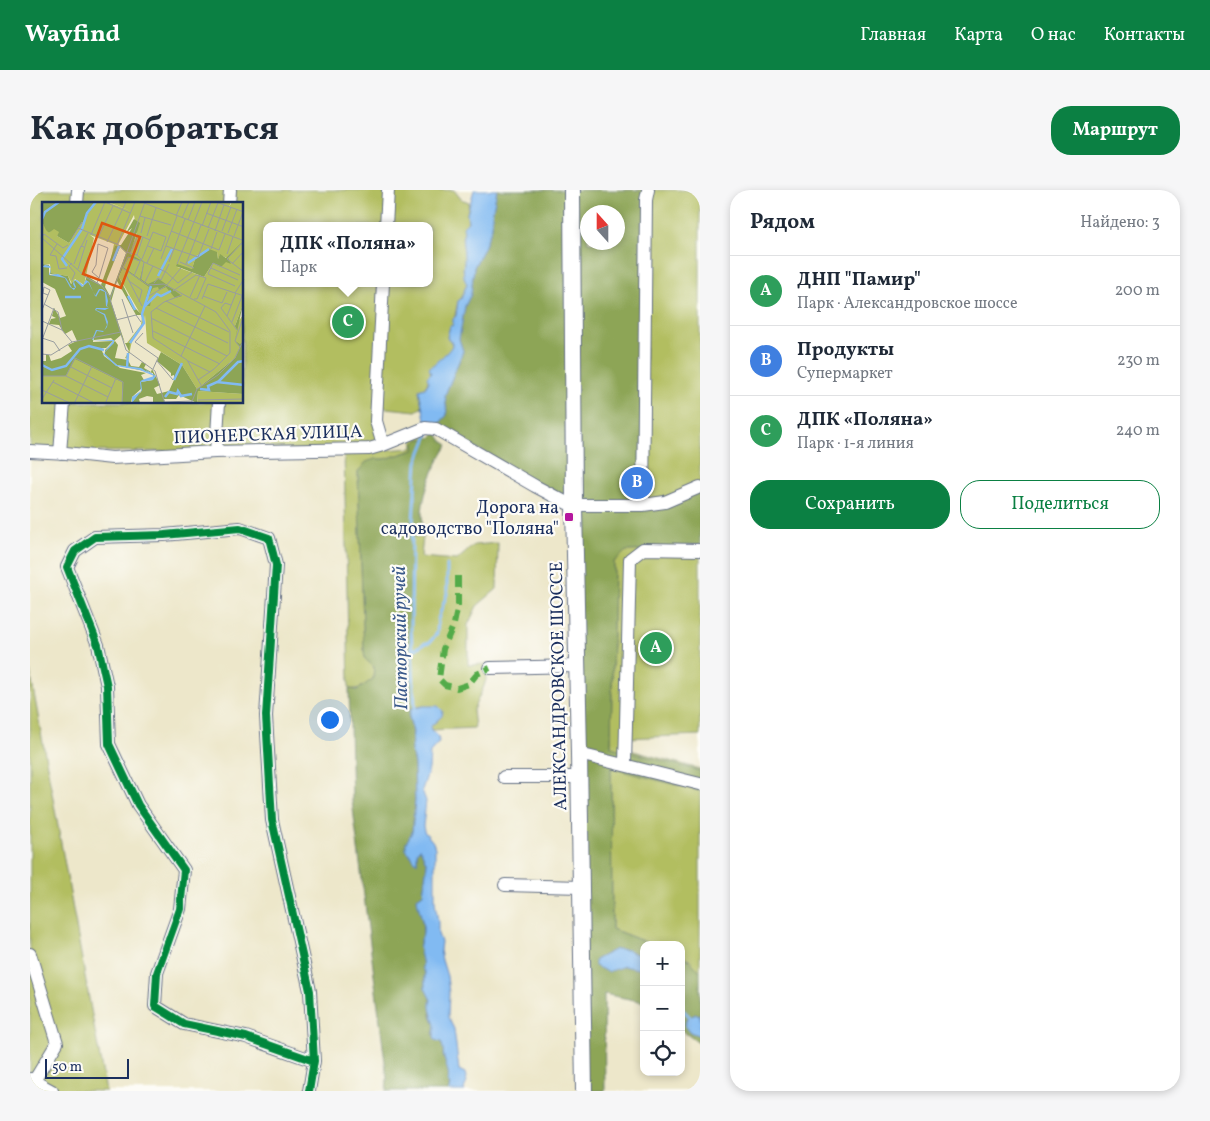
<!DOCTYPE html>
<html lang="ru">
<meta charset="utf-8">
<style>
:root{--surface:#fff;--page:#f6f6f7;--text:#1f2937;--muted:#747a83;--line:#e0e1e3;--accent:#0b8043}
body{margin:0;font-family:Vollkorn,serif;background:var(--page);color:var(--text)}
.controls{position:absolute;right:15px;bottom:15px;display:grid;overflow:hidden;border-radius:10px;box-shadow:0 2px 8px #0003}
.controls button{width:45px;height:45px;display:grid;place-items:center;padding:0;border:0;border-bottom:1px solid var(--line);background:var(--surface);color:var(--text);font:25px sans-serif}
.compass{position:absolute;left:550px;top:15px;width:45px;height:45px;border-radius:50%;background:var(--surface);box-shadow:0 2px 8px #0003;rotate:339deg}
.scale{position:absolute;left:15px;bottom:12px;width:84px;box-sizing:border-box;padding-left:5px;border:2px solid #1b2f5e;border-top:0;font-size:14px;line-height:18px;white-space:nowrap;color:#1b2f5e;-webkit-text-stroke:4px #fdfcf7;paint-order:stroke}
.you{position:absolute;left:299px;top:529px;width:18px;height:18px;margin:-12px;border:4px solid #fff;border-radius:50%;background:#1a73e8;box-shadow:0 0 0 8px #1a73e833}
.badge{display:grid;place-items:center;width:32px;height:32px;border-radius:50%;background:var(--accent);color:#fff;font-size:16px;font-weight:700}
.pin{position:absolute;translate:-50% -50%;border:2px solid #fff;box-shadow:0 1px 5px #0006}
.popup{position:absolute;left:233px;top:32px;width:170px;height:65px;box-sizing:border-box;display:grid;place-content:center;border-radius:10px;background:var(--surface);filter:drop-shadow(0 1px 4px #0005);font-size:16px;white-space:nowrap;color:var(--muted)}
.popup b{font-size:19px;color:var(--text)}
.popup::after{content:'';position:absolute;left:50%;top:100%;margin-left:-10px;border:10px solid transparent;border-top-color:var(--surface)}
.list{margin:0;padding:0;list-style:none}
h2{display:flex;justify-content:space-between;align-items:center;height:65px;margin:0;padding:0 20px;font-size:21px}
h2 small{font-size:16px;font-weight:400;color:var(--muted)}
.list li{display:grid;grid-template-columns:32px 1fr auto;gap:15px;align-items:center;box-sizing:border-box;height:70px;padding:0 20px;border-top:1px solid var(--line)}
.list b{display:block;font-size:19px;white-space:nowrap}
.list p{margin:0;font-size:16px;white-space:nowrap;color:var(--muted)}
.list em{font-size:16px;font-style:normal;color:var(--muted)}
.actions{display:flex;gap:10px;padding:15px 20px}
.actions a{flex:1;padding:11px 0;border:1px solid var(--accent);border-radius:20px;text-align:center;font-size:18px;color:var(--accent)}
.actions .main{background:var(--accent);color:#fff}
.icon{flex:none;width:28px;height:28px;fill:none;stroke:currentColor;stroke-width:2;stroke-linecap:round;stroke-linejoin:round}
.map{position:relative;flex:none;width:670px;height:901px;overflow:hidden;border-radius:20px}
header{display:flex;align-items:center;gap:30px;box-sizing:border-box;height:70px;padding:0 25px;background:var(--accent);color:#fff}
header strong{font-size:24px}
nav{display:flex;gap:28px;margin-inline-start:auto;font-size:18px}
.intro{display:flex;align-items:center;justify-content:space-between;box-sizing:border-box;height:120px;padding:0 30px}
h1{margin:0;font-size:35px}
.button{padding:12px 22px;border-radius:20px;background:var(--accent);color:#fff;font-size:18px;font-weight:700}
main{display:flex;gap:30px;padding:0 30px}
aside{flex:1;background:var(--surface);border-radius:20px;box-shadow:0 2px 8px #0003}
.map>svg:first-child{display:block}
.green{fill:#b2be60;stroke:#66765f;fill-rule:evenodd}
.forest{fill:#8da556;stroke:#546a5a;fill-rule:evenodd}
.water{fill:#81baf2;stroke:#4e74a8}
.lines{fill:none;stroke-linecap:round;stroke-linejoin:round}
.stream{stroke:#81baf2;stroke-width:3}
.minor-casing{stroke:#646f84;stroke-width:14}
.tertiary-casing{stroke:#646f84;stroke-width:18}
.minor{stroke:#fff;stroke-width:12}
.tertiary{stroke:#fff;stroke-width:16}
.quiet{stroke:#52ab49;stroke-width:6;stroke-dasharray:12 6;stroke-linecap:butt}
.cycleway-casing{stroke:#fdfcf7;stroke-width:11}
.cycleway{stroke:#00873e;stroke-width:8}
.poi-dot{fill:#b5179e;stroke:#fdfcf7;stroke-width:2}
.labels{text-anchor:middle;stroke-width:4.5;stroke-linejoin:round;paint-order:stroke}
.street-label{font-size:18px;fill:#1b2f5e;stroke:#fdfcf7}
.poi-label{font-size:18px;fill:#1b2f5e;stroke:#fdfcf7;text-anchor:end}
.water-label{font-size:19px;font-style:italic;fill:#3a598a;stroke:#fdfcf7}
.inset-river{fill:none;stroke:#81baf2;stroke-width:2.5}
.inset-road{fill:none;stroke:#999d9f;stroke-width:1}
.view{fill:#de5710;fill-opacity:0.15;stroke:#de5710;stroke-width:2.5}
.inset-edge{fill:none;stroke:#1b2f5e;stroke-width:2.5}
</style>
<header>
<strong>Wayfind</strong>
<nav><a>Главная</a><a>Карта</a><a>О нас</a><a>Контакты</a></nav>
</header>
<div class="intro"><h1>Как добраться</h1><a class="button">Маршрут</a></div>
<main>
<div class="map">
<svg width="670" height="901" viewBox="0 0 670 901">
<rect width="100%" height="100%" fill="#fdfcf7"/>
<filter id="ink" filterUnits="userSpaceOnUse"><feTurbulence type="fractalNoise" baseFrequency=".02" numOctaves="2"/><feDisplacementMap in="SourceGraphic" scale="10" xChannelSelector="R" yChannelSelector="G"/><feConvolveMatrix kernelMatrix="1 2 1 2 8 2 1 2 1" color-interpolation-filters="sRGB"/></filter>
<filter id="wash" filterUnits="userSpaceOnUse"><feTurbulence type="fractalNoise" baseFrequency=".0096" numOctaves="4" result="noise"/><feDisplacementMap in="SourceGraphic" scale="20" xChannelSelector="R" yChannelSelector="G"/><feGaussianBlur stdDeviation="1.12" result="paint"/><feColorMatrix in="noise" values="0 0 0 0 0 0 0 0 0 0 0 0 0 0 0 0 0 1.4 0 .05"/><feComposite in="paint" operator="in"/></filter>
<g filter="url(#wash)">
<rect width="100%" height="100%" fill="#ede7ca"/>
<path class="green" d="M0,0H424L431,9L439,12L437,24L438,32L432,48L435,67L433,79L437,94L431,109L428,111L423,135L420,137L417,147C420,151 423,153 421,158C420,162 415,163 413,166C409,170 404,177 401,182C397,191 399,197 389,200L392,217L386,221L347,217L356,260L381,258L383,257V247L394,242L397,246L384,260L355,269H345L328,282L334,462L336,469L344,477L343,489C334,496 330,500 319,499L314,259L185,262L0,261ZM14,14H212V212H14ZM237,36H399V93H237Z
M618,0H670V297L613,315Z
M382,346L393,347L391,367L427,370L444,355L468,353L467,399L447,416L438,435V475L457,474V486L454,496L443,520L445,538L401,540L400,537L411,527L394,516L385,517L381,437Z
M614,360H670V545L596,548V559L670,579V581L581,558L584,372L595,361Z
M0,481L66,847L76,901H0Z
M581,578L670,601V781L658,769L651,766V755H623L582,739Z"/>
<path class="forest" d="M467,0H618L613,315L670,297V360L596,361L584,372L581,557L670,581V601L581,578L582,739L623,755H614V768C590,756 587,758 565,770L587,779L594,776L614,780V812L574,804L575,901H555L545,315L407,236L417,225L415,205L433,161L429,149L435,116L441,104L444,77L454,58L462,37V24ZM558,22H588V52H558Z
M406,242L412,251L418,255C405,273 394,300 392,322C392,330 393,339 393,347L382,346L381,437L385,517L380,519L379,527L383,543L381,560L384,574L385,611L382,642L376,660L387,672V662L390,658L397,674L391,725L392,727L393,746L390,754L395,783V798L400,804L401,825L405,835L403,845L411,852L414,858L413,865L420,885L419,901H356L357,888L322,611L319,499L327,500L343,489L344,477L335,469L334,462L328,282L336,272L345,269H355L384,260L385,253L389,249H395L397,246L400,248Z
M651,766L658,769L670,781V825L666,824L656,829L668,846H670V854L651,840V815L654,809L651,801Z"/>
<path class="water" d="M444,0H467L462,24V37L454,58L444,77L441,104L435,116L429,149L433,161L415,205L417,225L407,236L396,234L389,200L395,198L399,192L397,187L401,183L399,178C404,174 423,159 422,154C422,152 419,149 417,148L420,136L423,135V129L426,126L428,111L431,109L437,94C431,85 435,76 434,66C434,57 431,50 434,42L433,37L438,32L437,24Z
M394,516H408L413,521L412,526L400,537L401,540L408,546L409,552L400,562L399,579L392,600L396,611L393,636L394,641L403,652L405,658V711L408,732V744L411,752L410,760L412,770L417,786L419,803L418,827L424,839L429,880L435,883L437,892L434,899L435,901H419L420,895L418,892C420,882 416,877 414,868C413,862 414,858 411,852L405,850C403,845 405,843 405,838C405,828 397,819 401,810L395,798V783L392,778C394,770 388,762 390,754C390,750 393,747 393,743C394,730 388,720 387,708L393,704L397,674L390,658L387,662V673L376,660V653L382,642L385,611L384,574L381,560L383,542L379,527L381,519Z
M586,759L598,760L614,768V780L594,776L578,782L565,776V770Z
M666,824L670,825V846L660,842L655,836L656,829Z"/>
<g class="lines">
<path class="stream" d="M382,458L386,459L393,454L400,452L407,443L408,429L417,404V375
M385,520L381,437L382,346L387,272L399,242
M651,818L660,827L670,833"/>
</g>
</g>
<g filter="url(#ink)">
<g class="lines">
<defs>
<path id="minor" d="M47,14L48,0
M199,14L200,0
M356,36L358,0
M353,255L346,231L353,93
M0,261L36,263L82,268L185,262L339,259L353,255L395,238L406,239L505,296L537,313L544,315H613L635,312L670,297
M186,262L189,212
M30,263L34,212
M613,315L616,10L618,0
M460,478L547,476
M549,564L670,594
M595,575L600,369L613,359L670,360
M474,587H550
M475,695L551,697
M0,764L27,853L4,891
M0,889L22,901
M279,901L284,871L280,801L242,630L236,526L246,375L239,348L210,338L134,345L65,347L45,361L37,377L68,455L77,496L79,554L108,615L154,680L150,719L127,783L125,816L154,834L216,847L284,871"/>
<path id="tertiary" d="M542,0L544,315L549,564L554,901"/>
</defs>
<use href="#minor" class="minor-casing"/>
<use href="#tertiary" class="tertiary-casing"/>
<use href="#minor" class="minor"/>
<use href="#tertiary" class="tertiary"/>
<path class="quiet" d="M428,386V415L424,434L413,459L409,489L415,495L427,498L439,494L447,484L460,478"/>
<defs>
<path id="cycleway" d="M279,901L284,871L280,801L242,630L236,526L246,375L239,348L210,338L134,345L65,347L45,361L37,377L68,455L77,496L79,554L108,615L154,680L150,719L127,783L125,816L154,834L216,847L284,871"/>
</defs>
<use href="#cycleway" class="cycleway-casing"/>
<use href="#cycleway" class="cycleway"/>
</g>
</g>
<rect class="poi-dot" x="534" y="322" width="10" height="10" rx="2.5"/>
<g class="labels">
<g class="street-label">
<text transform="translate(238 244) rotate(-2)" y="6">ПИОНЕРСКАЯ УЛИЦА</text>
<text transform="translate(528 496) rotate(-91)" y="6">АЛЕКСАНДРОВСКОЕ ШОССЕ</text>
</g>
<g class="poi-label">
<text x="529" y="323">Дорога на<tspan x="529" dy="21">садоводство "Поляна"</tspan></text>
</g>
<g class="water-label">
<text transform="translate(369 448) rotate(-91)" y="7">Пасторский ручей</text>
</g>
</g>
<g transform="translate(12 12)">
<rect width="201" height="201" fill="#ede7ca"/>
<path d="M54,0H65L89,9L66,0H189L187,5L190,0H201V102L193,124L201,113V140L193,156L155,187L140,163L105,141L103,113L102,121L90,139L86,157L83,156L87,149L85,141L99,123L100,115L77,75L95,32L92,13L69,56L72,42L48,33L52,36L42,83L33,77L30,82L26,74L9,71L8,62H1L0,20L7,31L12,26L18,30L15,34L27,41ZM175,50L176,57L178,53L185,56L171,61L162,75L135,65L150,67L153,57L163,51ZM33,156L81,180L80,201L0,202V174ZM156,189L201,192V201L155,202Z" fill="#b2be60" fill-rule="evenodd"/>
<path d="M0,0H54L27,41L15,34L17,30L12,27L7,31L4,28L0,20ZM92,17L98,21L88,52L102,60L99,77L106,82L117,77L140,94L133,96L124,85L117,88L116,85L111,86L104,99H109L108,104H102L107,85L81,66L77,75L92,105L100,113H94L75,79L69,100L83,141H88L87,149L79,133L72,139L69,136L52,138V133L51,140L71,139L64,146H59L62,154L78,166L104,171L99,173L102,178L99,180L111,178V171L75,163L63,153V148L73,139L76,143L73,156L86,158L89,164L97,165L100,160L104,162L102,166L109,170L110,167L118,183L112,186L115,192L127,189L132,178V173L129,174V171L115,159L119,150L140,163L155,187L193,156L198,145L193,139L195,128L193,124L201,102L193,139L198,142L201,140V192L156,189L155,201L137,193L134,197H122L123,201H111V195L105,194L97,197L98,201H90L91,196L99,190L100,186L90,195L89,201H80V180L33,157L24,174H0V159H4V153H7L9,159L19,156L30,149L26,143L35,139L30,128L23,132L17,123L7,122L9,117L14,116L10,114L12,106L18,116L24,114L13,87L0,80V65L6,64H0V54L1,62L9,63H7V73H15L8,72L9,66V71L26,74L29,82L33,78L41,85L45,74L59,83L73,44L79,43L90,26L84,31ZM78,45L84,51L68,94L63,85L65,77ZM87,55L102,60L98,77L81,65ZM201,39L186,56L189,62L184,60L179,65L171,61L162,75L134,64L135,62L150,67L153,57L167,47L175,50L176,57L178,52L184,56Z" fill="#8da556" fill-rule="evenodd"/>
<path d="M3,63L8,64L9,66L8,73L16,72L24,76L30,86H33L31,82L32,78H35L41,83L44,78L47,80L53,94L57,87H60L64,90L66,99L65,104L67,106L63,108L55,107L54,108L63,112L66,120L65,125L61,130L55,129L51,138H72V141L62,151L75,163L99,166L107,171L103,167L114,174L111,178L99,180L100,188L90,201V195L99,189L98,180L100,178L112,174L98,168L74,164L61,152L71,139L50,138L54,128L62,129L65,123L62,113L53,108L54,106H67L64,104L63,90L58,88L54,95L46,80L40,85L33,78L32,80L34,85L32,88L28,85L23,76L7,73L9,66L0,65Z" fill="#81baf2"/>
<path class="inset-river" d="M0,17L3,10L17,0M71,59L77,44M146,61L167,47M25,64L20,57L40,27L45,11L54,0M116,74L130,47M86,94L93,108M23,95H39M103,104L115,92L119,94L129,89M88,141L102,121L100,112L109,84M0,163L10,168L24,164L38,147L47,144L62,148M85,166L86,151M132,178L140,161M176,180L196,160L202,159M158,187L167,188L166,184L175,180L202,183M123,195L127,190L135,192L136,189L139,194L150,192"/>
<path class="inset-road" d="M63,0L88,11M103,0L68,97L84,148L113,169L123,202M174,0L202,10M102,1L200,38M164,11L202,25M98,14L129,23M134,14L140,0M140,16L147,0M146,18L153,0M152,20L160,0M160,24L169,0M36,26L77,43L84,50L95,53L102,60L124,70L136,81L150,70M166,26L176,1M129,29L177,48L183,32M173,29L182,3M180,29L189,5M99,31L103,16M186,31L195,7M49,33L63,0M105,34L114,6M192,34L201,10M0,35L2,32L21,46L26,43M0,36L45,76L60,84L68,95M30,36L40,20M56,36L71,4M202,39L185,57L202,70M65,40L84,0M15,42L8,53L14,54L17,67L25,66M75,43L93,0M124,44L156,55L167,27M39,45L46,31M169,47L175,30M88,52L96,33L108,38M185,52L191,35M95,53L101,35M100,57L111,30L124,35L119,49L106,44M119,57L135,14M127,60L143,17M138,60L152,66M30,61L27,64L33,71L30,78M105,61L112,46M32,62L39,44L42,45M135,62L152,20M144,62L159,23M190,62L202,49M79,65L106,83L122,82L163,104L174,110L188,129V151L172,167L156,178M81,66L86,55L98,59M169,66L196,78M36,67L45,38M86,70L84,73L100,104M41,71L46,55M92,74L99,57M99,77L102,60M87,79L100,88L97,100M103,80L111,64M55,81L57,76L66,46L56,42L54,63L50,70L57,76M112,81L116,76L119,78L127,62M124,84L139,66M193,84L166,72L171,61L198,73M131,89L154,73L158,74L164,76L155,97H152M193,91L202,77M140,93L122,100L109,110L111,136L145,158L159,183M107,94L124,84M161,94L180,101L185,90M148,95L158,73M80,97L91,131M160,97L166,82L202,94M124,99L187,130M2,102L16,110L20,128L30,140M189,103L183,101L179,106L195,128M114,106L186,141M0,108L8,88L2,85L1,91L6,93M185,114L194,91M109,116L185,154M74,118L94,113L99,120M0,119L20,128M190,120L200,94M111,129L178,162M101,131L93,140L116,156L111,167M0,136L12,140L18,149M0,138L12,106M198,145L193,139L202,113M0,152L9,153L30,140L79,130M139,154L163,104M115,159L131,178M146,159L168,170M29,165L70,186M0,174H24L33,156L81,180L80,202M24,174L66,195M11,180L54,202M0,188L30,202M0,197L12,178M156,198L202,197M123,200L150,199M32,202L50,164M63,202L74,176M149,202L155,187L176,173L193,156L202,137"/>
<path class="view" d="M60,21L98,35L79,86L41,72Z"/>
<rect width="201" height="201" class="inset-edge"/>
</g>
</svg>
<div class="controls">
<button>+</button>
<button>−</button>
<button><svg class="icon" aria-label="locate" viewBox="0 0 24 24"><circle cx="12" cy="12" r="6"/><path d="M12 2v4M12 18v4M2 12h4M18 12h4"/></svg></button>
</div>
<svg class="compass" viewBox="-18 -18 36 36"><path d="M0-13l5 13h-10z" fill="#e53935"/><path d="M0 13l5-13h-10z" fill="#747a83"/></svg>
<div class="scale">50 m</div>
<div class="you"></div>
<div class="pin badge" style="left:626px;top:458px;background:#2e9e5b">A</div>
<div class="pin badge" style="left:607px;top:293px;background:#3f7fe0">B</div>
<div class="pin badge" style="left:318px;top:132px;background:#2e9e5b">C</div>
<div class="popup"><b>ДПК «Поляна»</b>Парк</div>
</div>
<aside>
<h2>Рядом<small>Найдено: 3</small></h2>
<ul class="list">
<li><span class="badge" style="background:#2e9e5b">A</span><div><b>ДНП &quot;Памир&quot;</b><p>Парк · Александровское шоссе</p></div><em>200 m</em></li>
<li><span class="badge" style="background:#3f7fe0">B</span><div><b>Продукты</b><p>Супермаркет</p></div><em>230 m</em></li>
<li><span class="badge" style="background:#2e9e5b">C</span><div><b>ДПК «Поляна»</b><p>Парк · 1-я линия</p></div><em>240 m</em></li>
</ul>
<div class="actions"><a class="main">Сохранить</a><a>Поделиться</a></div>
</aside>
</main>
